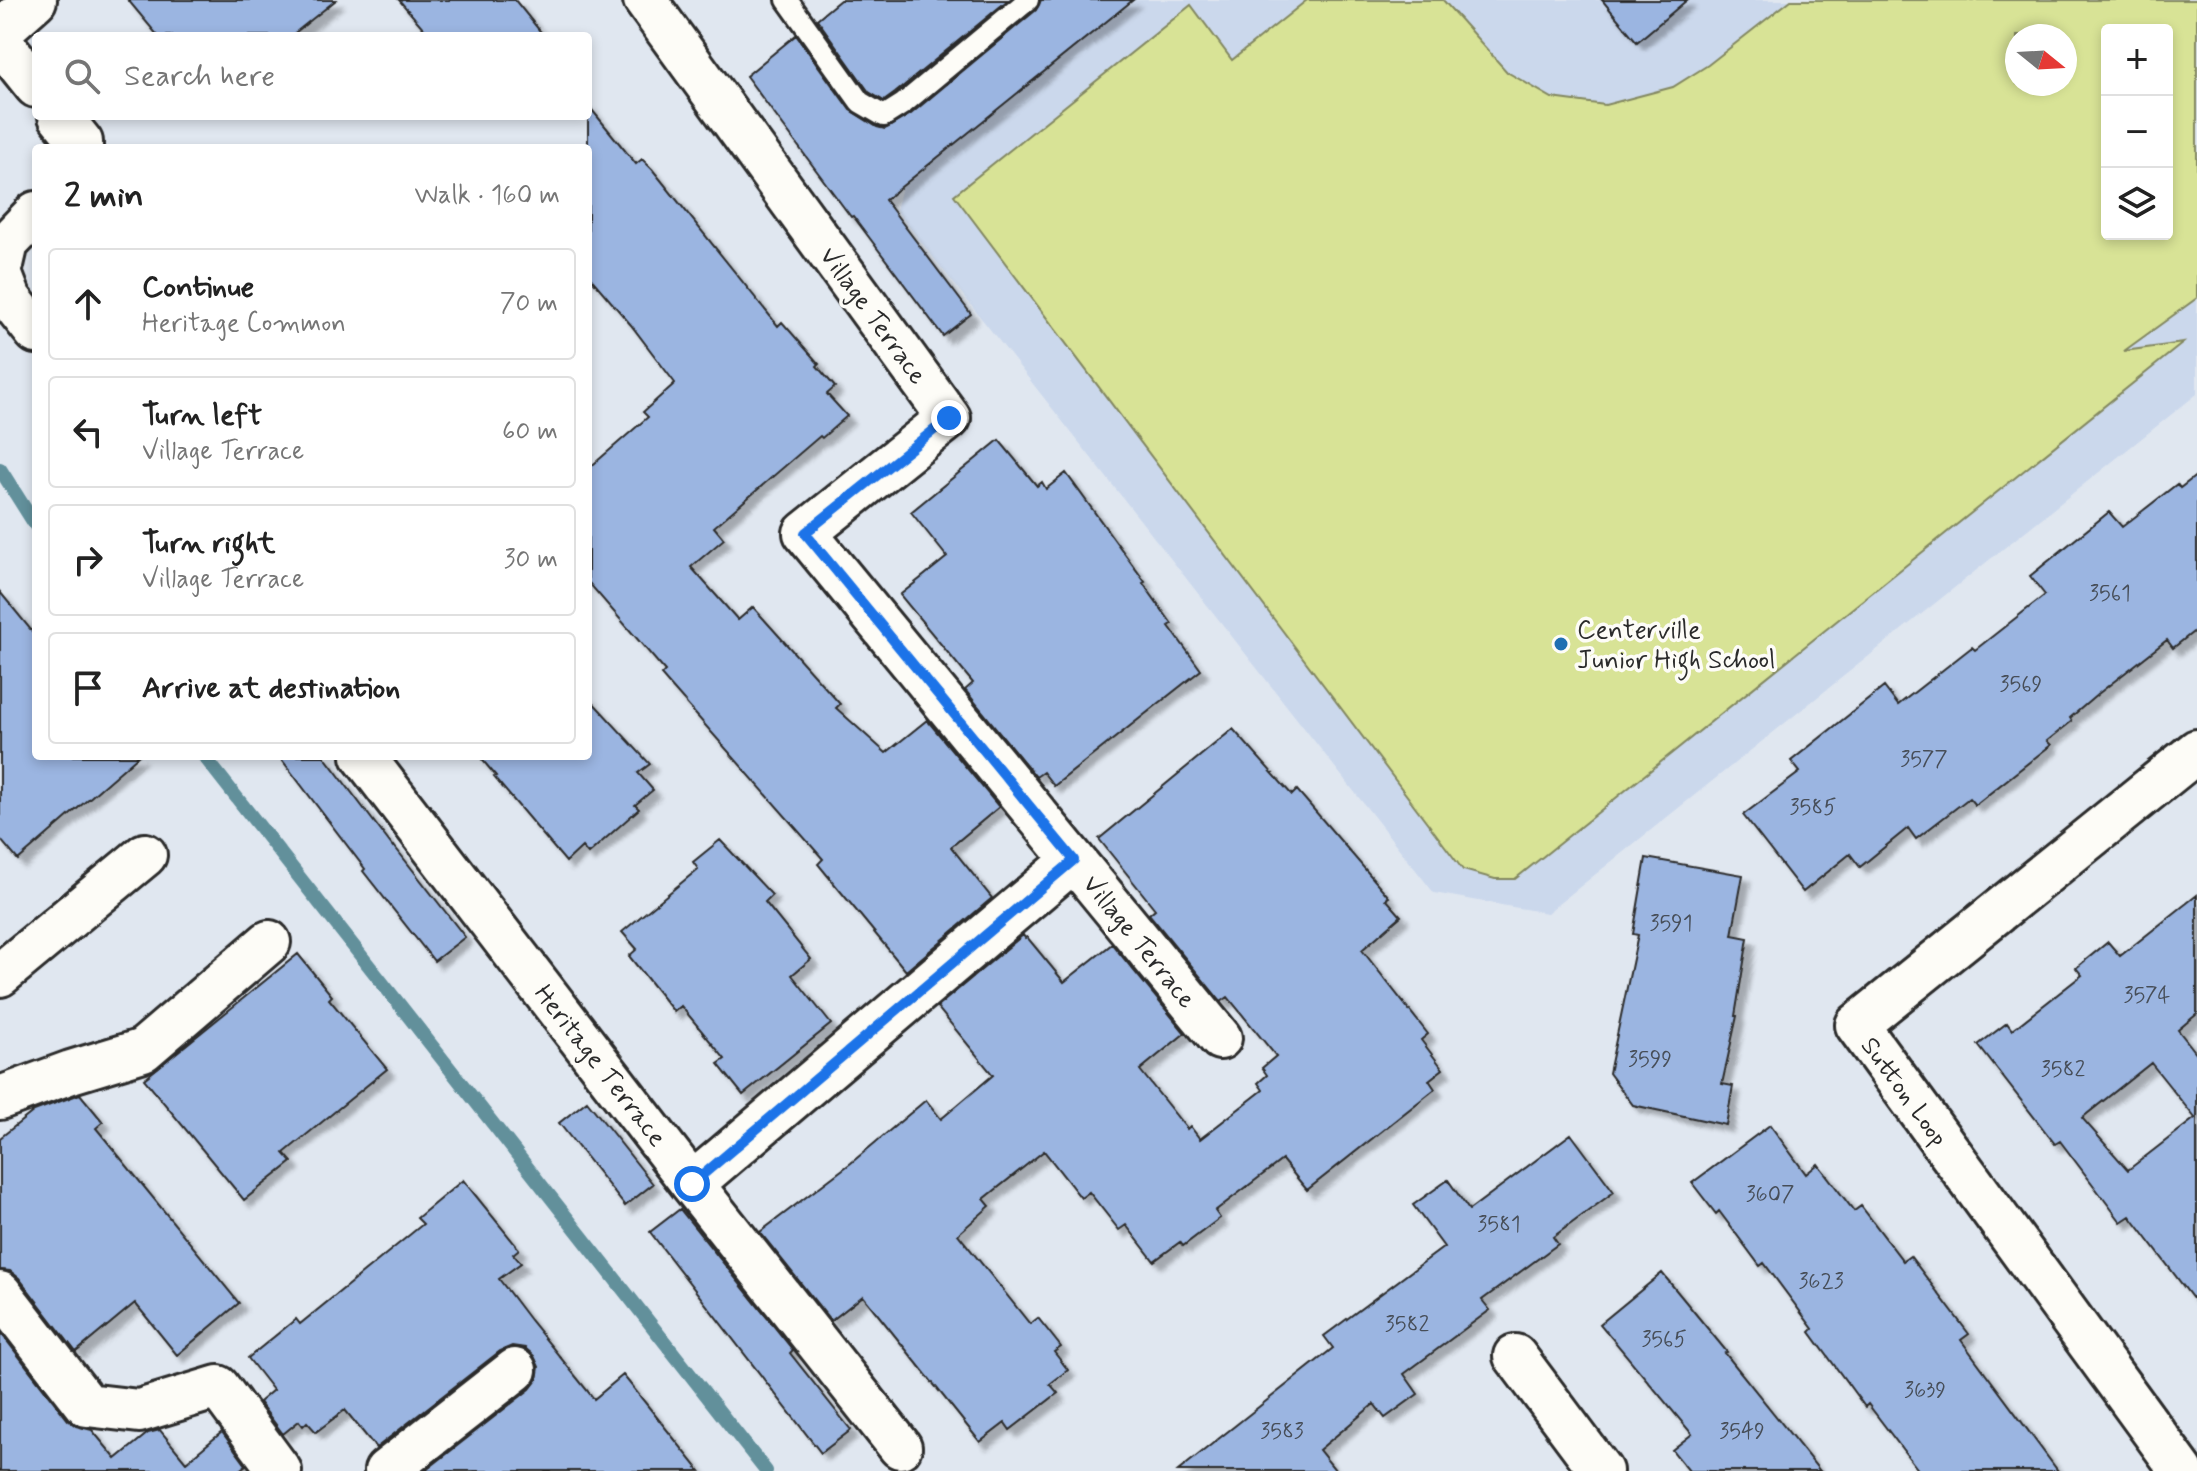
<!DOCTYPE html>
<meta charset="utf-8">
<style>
:root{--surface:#fff;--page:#f6f6f6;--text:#222;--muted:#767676;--line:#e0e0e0}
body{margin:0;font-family:Mynerve,sans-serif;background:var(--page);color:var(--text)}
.controls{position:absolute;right:24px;top:24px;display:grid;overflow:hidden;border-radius:8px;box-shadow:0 4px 12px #0003}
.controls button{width:72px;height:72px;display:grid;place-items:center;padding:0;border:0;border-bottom:2px solid var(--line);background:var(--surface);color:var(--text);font:40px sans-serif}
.compass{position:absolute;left:2005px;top:24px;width:72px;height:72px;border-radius:50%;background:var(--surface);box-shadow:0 4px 12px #0003;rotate:108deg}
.stop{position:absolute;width:24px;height:24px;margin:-18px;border:6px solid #1a73e8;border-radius:50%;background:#fff}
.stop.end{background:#1a73e8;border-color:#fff;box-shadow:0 2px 8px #0008}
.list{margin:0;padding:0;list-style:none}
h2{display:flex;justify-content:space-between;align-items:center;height:104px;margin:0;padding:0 32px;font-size:34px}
h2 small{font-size:26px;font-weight:400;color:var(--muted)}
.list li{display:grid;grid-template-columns:52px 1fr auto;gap:24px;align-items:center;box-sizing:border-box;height:112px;margin:0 16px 16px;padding:0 16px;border:2px solid var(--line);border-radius:8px}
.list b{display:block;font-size:30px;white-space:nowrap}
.list p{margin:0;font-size:26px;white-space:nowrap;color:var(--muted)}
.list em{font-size:26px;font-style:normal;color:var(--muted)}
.icon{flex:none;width:44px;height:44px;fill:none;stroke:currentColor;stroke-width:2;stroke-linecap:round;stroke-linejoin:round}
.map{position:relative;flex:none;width:2197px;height:1471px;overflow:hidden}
.search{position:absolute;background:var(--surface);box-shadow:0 4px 12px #0003;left:32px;top:32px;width:560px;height:88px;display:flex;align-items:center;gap:20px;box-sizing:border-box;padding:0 28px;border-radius:8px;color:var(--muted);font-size:30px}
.panel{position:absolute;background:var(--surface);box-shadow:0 4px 12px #0003;left:32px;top:144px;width:560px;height:616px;border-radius:8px}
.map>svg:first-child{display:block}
.built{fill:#cbd8ec;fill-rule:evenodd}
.green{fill:#d8e396;stroke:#828760;stroke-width:2;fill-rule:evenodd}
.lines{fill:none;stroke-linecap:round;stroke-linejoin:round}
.stream{stroke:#62909b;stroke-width:14}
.building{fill:#9bb5e1;stroke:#2b2b2b;stroke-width:2;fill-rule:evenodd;filter:url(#shadow)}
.lane-casing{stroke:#2b2b2b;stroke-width:26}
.street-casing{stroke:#2b2b2b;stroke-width:48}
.lane{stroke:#fdfcf7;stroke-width:20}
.street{stroke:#fdfcf7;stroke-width:42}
.route{stroke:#1a73e8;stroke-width:10}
.poi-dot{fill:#1f6fb2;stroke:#fdfcf7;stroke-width:3}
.labels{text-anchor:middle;stroke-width:7;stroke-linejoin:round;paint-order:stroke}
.number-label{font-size:22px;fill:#474e58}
.street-label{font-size:26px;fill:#2b2b2b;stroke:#fdfcf7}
.poi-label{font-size:26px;fill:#2b2b2b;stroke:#fdfcf7;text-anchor:start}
</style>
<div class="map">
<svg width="2197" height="1471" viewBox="0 0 2197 1471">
<defs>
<filter id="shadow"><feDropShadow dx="7" dy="7" stdDeviation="2" flood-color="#0004"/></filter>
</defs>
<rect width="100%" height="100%" fill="#e0e7f0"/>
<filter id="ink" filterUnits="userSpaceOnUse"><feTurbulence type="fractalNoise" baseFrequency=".0125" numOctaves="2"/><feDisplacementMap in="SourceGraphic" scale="16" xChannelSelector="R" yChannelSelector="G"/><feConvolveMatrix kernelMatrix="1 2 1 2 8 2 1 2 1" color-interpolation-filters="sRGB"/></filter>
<g filter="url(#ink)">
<path class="built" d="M1133,0H2197V394L1547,913L1434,893L896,210L902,187ZM2107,30H2167V234H2107ZM2017,36H2065V84H2017Z"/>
<path class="green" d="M1307,0H1443L1507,72L1552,98L1605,105L1673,87L1708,65L1791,0H2197V298L2124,351L2183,343L1515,879H1495L1463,870L954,195L1191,5L1232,60ZM2107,30H2167V234H2107ZM2017,36H2065V84H2017Z"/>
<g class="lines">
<path class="stream" d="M0,469L36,526
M204,756L766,1471"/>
</g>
<path class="building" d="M128,0H336L291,36H158Z
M399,0H515L544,36H430Z
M840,0H1008L895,93L884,101L869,92L817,19Z
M1041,0H1133L885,200L971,314L943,336L853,216L851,217L746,76L796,35L850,110L877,127L885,129L911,114L1036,10Z
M1602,0H1687L1637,42Z
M588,105L636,164L642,159L652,169L778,326L782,322L819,364L817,366L835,387L827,394L847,416L822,438L820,436L714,527L724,539L691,567L738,620L753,607L840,704L836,708L886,753L927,720L999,807L951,847L992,898L906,971L818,864L823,859L661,675L665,671L588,582V469L648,417L643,412L675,383L631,325L588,275Z
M999,440L1037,486L1042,482L1046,489L1066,473L1145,582L1143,583L1172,624L1169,626L1201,670L1054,786L1043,772L1036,777L965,690L973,683L900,595L947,557L911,512Z
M2197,475V629L2173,648L2167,640L2098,694L2070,718L2072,721L2047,741L2051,745L1975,805L1969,798L1916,839L1908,828L1860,867L1850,854L1803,892L1743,815L1800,772L1791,761L1884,687L1898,705L1972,647L1975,650L2045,595L2030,576L2109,512L2122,527L2177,484L2180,488Z
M0,592L36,636V756H138L18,860L0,839Z
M588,697L650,764L638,773L653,790L635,805L639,809L588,854L582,847L566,862L494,777L496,776L479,756H588Z
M1233,729L1292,795L1297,790L1389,897L1386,899L1401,916L1362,950L1428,1034L1421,1040L1443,1069L1429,1080L1435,1089L1307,1190L1282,1160L1215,1211L1220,1218L1183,1246L1180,1242L1154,1261L1126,1225L1119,1230L1089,1192L1081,1198L1044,1151L984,1199L990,1206L958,1234L1030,1324L1038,1318L1061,1347L1054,1352L1068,1370L1050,1384L1058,1393L1010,1430L1005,1423L980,1442L863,1296L831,1321L760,1232L851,1163L926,1100L941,1119L993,1075L937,1007L1023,935L1025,938L1027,937L1064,982L1112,944L1185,1033L1140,1070L1187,1129L1190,1126L1200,1139L1263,1090L1258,1083L1267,1075L1262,1068L1276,1056L1228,997L1221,1002L1149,914L1155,909L1099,839Z
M279,756H324L393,847L394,846L465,937L434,961L363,871L365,869Z
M720,840L772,895L765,902L811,959L792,975L831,1024L743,1095L718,1064L725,1059L681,1006L674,1012L629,956L637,949L622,932L698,869L693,862Z
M1646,858L1743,875L1732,935L1748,938L1735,1016H1737L1722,1084L1733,1086L1726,1125L1633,1105L1609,1073L1638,935L1633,934Z
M2197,895V1014L2178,1030L2197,1054V1304L2130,1216L2121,1222L2060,1141L2055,1144L1978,1045L2007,1023L2012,1030L2082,975L2076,968L2108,942L2120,956ZM2151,1063L2195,1118L2128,1170L2082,1118Z
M298,954L332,996L329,999L387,1069L284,1153L292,1162L244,1200L144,1079Z
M80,1094L103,1122L96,1128L239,1303L177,1355L135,1303L76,1352L19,1278L10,1271L0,1270V1138L34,1111Z
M587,1101L653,1184L625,1206L559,1123Z
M1770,1125L1806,1174L1818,1164L1854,1211L1861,1206L1903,1261L1910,1256L1969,1334L1961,1340L2058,1471H1919L1868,1404L1865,1407L1810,1332L1813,1329L1764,1263L1760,1266L1719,1211L1716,1214L1692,1183Z
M1571,1134L1614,1192L1553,1237L1558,1244L1482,1300L1490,1310L1404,1374L1418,1394L1385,1418L1374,1404L1319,1450L1336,1471H1178L1333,1348L1324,1336L1444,1247L1413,1205L1448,1180L1469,1210Z
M463,1180L519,1249L513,1254L521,1263L499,1279L530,1320L594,1399L623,1375L700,1471H425L530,1389L537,1380L539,1367L534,1356L525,1348L512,1346L500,1351L376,1448L345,1410L316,1432L307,1422L303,1426L299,1421L283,1434L259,1402L273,1390L248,1358L296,1319L300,1324L423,1224L417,1218Z
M680,1209L793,1350L790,1353L851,1430L821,1453L650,1232Z
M1662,1273L1727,1352L1725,1353L1820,1471H1689L1672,1450L1692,1434L1600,1324Z
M0,1332L68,1420L76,1426L92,1430L116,1459L148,1433L160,1430L186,1462L222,1432L246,1465L238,1471H0Z"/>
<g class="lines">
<defs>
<path id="lane" d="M787,0L860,102L884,116L903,104L1028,0"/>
<path id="street" d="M645,0L949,418L805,533L1220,1038
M0,31L35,0
M0,41L36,86
M60,116L81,142V148
M36,213L7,243L0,273L10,299L36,332
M363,756L692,1184L900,1447
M0,975L145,855
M0,1098L71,1072L143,1050L269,942
M692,1184L1074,860
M0,1293L87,1405L139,1411L218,1387L280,1471
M1515,1356L1601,1471
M386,1471L515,1370
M2182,1471L1857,1025L2197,751"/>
</defs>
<use href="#lane" class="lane-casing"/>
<use href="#street" class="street-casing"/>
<use href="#lane" class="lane"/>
<use href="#street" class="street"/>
</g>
</g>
<g class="lines" filter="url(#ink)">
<path class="route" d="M692,1184L1074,860L805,533L949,418"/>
</g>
<circle class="poi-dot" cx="1561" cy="644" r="8"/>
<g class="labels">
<g class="number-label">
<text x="2110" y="600">3561</text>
<text x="2021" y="691">3569</text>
<text x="1924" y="766">3577</text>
<text x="1813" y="814">3585</text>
<text x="1671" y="930">3591</text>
<text x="2147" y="1002">3574</text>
<text x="1650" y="1066">3599</text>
<text x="2063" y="1076">3582</text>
<text x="1770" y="1201">3607</text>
<text x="1499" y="1231">3581</text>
<text x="1821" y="1288">3623</text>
<text x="1407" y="1331">3582</text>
<text x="1664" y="1346">3565</text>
<text x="1925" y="1397">3639</text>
<text x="1282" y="1438">3583</text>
<text x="1742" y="1438">3549</text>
</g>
<g class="street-label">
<text transform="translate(874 315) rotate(54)" y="9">Village Terrace</text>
<text transform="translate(1140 941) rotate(51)" y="9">Village Terrace</text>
<text transform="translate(601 1065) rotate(52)" y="9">Heritage Terrace</text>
<text transform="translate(1905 1091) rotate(54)" y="9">Sutton Loop</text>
</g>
<g class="poi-label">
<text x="1577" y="638">Centerville<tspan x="1577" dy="30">Junior High School</tspan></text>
</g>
</g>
</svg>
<div class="controls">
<button>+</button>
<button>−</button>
<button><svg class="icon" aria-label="layers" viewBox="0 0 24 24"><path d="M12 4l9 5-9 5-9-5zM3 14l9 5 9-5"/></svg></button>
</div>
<svg class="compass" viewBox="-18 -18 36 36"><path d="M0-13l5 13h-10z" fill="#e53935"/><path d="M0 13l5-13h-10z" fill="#767676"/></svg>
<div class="stop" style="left:692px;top:1184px"></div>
<div class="stop end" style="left:949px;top:418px"></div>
<div class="search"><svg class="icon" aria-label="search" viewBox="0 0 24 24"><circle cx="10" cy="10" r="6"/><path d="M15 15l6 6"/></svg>Search here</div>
<section class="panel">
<h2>2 min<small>Walk · 160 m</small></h2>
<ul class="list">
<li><svg class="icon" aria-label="ahead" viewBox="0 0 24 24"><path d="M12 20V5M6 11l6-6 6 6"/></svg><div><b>Continue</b><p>Heritage Common</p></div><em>70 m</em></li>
<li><svg class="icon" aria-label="left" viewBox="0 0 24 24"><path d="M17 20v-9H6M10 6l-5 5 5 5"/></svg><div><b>Turn left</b><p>Village Terrace</p></div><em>60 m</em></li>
<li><svg class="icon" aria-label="right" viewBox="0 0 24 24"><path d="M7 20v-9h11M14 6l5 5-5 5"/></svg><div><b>Turn right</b><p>Village Terrace</p></div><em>30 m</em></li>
<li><svg class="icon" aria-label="arrive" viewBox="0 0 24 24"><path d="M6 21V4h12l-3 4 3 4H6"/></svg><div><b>Arrive at destination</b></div></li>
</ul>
</section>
</div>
